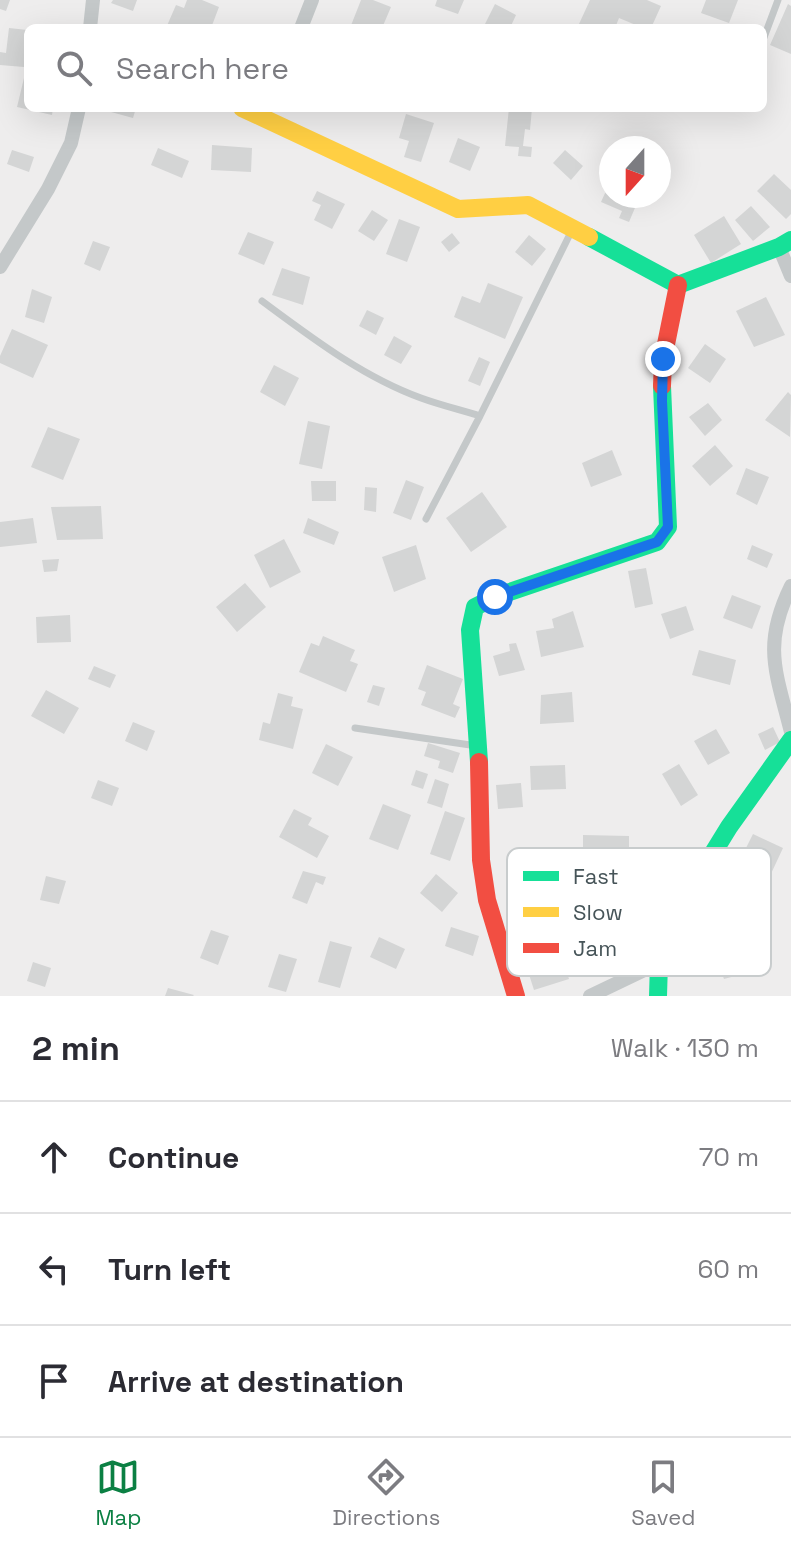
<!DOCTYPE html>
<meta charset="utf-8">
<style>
:root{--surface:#fff;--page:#f2f2f3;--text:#2b2b33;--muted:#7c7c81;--line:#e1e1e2;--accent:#0b8043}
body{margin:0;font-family:"Space Grotesk",sans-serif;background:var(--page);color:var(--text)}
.compass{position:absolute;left:599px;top:136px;width:72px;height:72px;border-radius:50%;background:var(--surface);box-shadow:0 8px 32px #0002;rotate:201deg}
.stop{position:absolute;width:24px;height:24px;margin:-18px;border:6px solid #1a73e8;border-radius:50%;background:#fff}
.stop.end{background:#1a73e8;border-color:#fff;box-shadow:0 2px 8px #0008}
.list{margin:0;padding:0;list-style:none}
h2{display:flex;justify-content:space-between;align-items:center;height:104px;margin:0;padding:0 32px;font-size:34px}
h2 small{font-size:26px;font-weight:400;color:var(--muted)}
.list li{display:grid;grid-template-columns:52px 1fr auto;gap:24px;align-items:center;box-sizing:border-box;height:112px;padding:0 32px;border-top:2px solid var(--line)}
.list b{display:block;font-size:30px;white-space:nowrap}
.list em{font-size:26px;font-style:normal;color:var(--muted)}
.icon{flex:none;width:44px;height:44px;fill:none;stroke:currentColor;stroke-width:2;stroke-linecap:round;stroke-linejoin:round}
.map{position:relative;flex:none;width:791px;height:996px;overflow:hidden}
.search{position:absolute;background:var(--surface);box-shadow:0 8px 32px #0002;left:24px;right:24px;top:24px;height:88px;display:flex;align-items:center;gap:20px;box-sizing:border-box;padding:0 28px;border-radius:12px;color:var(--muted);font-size:30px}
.sheet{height:440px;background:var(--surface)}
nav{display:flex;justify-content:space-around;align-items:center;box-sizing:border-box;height:112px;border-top:2px solid var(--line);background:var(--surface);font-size:22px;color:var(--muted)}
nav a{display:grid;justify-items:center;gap:4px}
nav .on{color:var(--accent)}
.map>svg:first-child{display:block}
.building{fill:#d4d5d5}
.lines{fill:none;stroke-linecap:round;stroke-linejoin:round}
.lane{stroke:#c4c8c9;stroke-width:7}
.street{stroke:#c4c8c9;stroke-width:14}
.fast{stroke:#16e098;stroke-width:18}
.slow{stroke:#ffcf43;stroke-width:18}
.jam{stroke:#f24e42;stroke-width:18}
.route{stroke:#1a73e8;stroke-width:10}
.key{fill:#fff;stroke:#c8cccd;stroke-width:2}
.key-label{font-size:22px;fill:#465458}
</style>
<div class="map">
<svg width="791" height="996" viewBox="0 0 791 996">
<rect width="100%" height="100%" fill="#eeeded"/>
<path class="building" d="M0,0H10L6,11L0,9Z
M113,0H137L133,11L111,3Z
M187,0H202L219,7L211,28H166L176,5L184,8Z
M361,0H373L391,7L382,28H350Z
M437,0H464L458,14L435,6Z
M590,0H647L661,6L651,28H643L619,18L615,28H588L579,24Z
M706,0H738L729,23L701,13Z
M495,4L516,15L510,28H483Z
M788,4L791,6V54L770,45Z
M9,28L27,30L24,67L0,65V52L6,53Z
M24,78L28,79V108H53L52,115L17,107Z
M112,108H136L133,118L111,112Z
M509,108H532L530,130L525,129L523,146L532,147L531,157L518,156L519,147L505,146Z
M406,114L434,123L421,162L404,157L409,141L399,138Z
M458,138L480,147L470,171L449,162Z
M212,145L252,148L251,172L211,170Z
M158,148L189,161L182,178L151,165Z
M12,150L34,157L29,172L7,164Z
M565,150L583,166L571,180L553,163Z
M774,174L791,190V214L786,219L757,191Z
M611,180V196H640L629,222L619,218L622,211L601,202Z
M317,191L345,204L332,229L314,220L321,205L312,201Z
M751,206L770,227L753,241L735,220Z
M372,210L388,220L374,241L358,231Z
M724,216L741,244L711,263L694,235Z
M399,219L420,227L407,262L386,254Z
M248,232L274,242L264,265L238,254Z
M452,233L460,243L449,252L441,242Z
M529,235L546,249L532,266L515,252Z
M93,241L110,247L100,271L84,264Z
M282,268L310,277L303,305L272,295Z
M488,283L523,297L505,339L454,317L462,296L480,303Z
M32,289L52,297L44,323L25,317Z
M766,297L785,335L754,347L736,311Z
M367,310L384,318L376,335L359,326Z
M12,329L48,345L33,378L0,363V356Z
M394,336L412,346L401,364L384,355Z
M705,344L726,359L710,383L688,368Z
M479,357L490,362L480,386L468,381Z
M274,365L299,378L285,406L260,392Z
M788,392L791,395L790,437L765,420Z
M708,403L722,420L705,436L689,417Z
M308,421L330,426L322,469L299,464Z
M48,427L80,439L63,480L31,467Z
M715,445L733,466L710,486L692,466Z
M612,450L622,475L591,487L582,463Z
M746,468L769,477L757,505L736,494Z
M406,480L424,487L411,520L393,513Z
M311,481H336V501H312Z
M365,487L377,488L376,512L364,510Z
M482,492L507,527L471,552L446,518Z
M101,506L103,539L57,540L51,507Z
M33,518L37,543L0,547V522Z
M308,518L339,532L334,545L303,533Z
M284,539L301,572L270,588L254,555Z
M416,545L426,579L394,592L382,557Z
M752,545L773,554L767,568L747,559Z
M59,559L57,571L44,572L42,560Z
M646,568L653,604L635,608L628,571Z
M245,583L266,607L237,632L216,607Z
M732,595L761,606L752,629L723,618Z
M686,606L694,630L670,639L661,614Z
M573,611L584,647L541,657L536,631L554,628L552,619Z
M70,615L71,642L37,643L36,617Z
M323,636L355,650L350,661L358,664L346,692L299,672L311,643L319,646Z
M516,643L525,670L499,676L493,656L510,651L509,644Z
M699,650L736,660L730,685L692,675Z
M427,665L463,679L453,704L460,707L455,718L421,705L426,692L418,689Z
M94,666L116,675L110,688L88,679Z
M373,685L385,688L379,706L367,702Z
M46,690L79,708L64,734L31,716Z
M572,692L574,722L540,724L541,695Z
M278,693L293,697L291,706L303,709L293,749L259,740L263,722L270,724Z
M133,722L155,731L147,751L125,741Z
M773,727L780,742L765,750L758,734Z
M716,729L730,753L708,765L694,741Z
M428,743L460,753L453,773L438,768L440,761L424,756Z
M326,744L353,757L338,786L312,773Z
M679,764L698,795L681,806L662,774Z
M565,765L566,789L531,790L530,766Z
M416,770L428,774L423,789L411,785Z
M435,779L449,784L442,808L427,803Z
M98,780L119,788L112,806L91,798Z
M521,783L523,807L498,809L496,785Z
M383,804L411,815L398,850L369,839Z
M294,809L312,818L308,825L329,836L317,858L279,837Z
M445,811L465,818L450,861L430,854Z
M753,834L783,848L769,878L739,862Z
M583,835L629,836V873L583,872Z
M303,871L326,877L323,885L316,882L307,904L292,898Z
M436,874L458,893L442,912L420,893Z
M46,876L66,881L59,904L40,900Z
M451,927L479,936L473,956L445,946Z
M211,930L229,936L218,965L200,958Z
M379,937L405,949L396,969L370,957Z
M330,941L352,947L340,988L318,982Z
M742,946L750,972L724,979L714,953Z
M560,951L569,979L534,990L525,962Z
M279,954L297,959L286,992L268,987Z
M33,962L51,968L45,987L27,981Z
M168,988L194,995L193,996H165Z"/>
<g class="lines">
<path class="lane" d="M763,40L778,0
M262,301C312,338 363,377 421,398C440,405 461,410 480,416
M426,519L480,416L572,230
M355,728L477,746"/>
<path class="street" d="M90,28L93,0
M301,28L312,0
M779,247L791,276
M0,267L48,189L71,143L79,108
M791,586C762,645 776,672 791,732
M590,996L659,963"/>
<path class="fast" d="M589,237L678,285L779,247L791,240
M479,762L470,630L475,607L495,597L657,542L668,527L662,386
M658,996L659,963L689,892L729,827L791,740"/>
<path class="slow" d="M242,108L458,209L528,205L589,237"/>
<path class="jam" d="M662,386L663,359L678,285
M479,762L481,860L487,900L516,996"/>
</g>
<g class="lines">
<path class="route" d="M495,597L657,542L668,527L662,401L663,359"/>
</g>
<rect x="507" y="848" width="264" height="128" rx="12" class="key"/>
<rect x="523" y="871" width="36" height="10" fill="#16e098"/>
<rect x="523" y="907" width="36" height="10" fill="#ffcf43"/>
<rect x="523" y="943" width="36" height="10" fill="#f24e42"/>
<g class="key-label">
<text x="573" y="884">Fast</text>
<text x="573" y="920">Slow</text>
<text x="573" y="956">Jam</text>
</g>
</svg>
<svg class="compass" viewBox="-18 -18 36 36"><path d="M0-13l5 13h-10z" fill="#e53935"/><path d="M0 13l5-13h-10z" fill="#7c7c81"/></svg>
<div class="stop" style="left:495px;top:597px"></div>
<div class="stop end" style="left:663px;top:359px"></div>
<div class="search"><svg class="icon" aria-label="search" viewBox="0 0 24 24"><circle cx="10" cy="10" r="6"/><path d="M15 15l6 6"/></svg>Search here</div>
</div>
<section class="sheet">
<h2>2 min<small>Walk · 130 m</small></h2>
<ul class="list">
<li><svg class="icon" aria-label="ahead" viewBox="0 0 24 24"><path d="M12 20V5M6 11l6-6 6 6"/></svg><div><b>Continue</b></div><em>70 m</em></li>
<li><svg class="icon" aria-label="left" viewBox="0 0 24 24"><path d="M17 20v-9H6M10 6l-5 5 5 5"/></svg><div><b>Turn left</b></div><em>60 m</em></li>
<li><svg class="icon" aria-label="arrive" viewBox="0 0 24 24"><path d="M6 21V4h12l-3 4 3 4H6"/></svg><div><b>Arrive at destination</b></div></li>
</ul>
</section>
<nav>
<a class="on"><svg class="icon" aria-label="map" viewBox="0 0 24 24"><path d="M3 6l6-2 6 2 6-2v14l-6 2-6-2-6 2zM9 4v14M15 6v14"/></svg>Map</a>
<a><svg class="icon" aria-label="directions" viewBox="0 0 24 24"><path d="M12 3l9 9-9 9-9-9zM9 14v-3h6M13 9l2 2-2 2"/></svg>Directions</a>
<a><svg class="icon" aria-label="saved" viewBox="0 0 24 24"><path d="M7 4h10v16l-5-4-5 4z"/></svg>Saved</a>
</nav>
